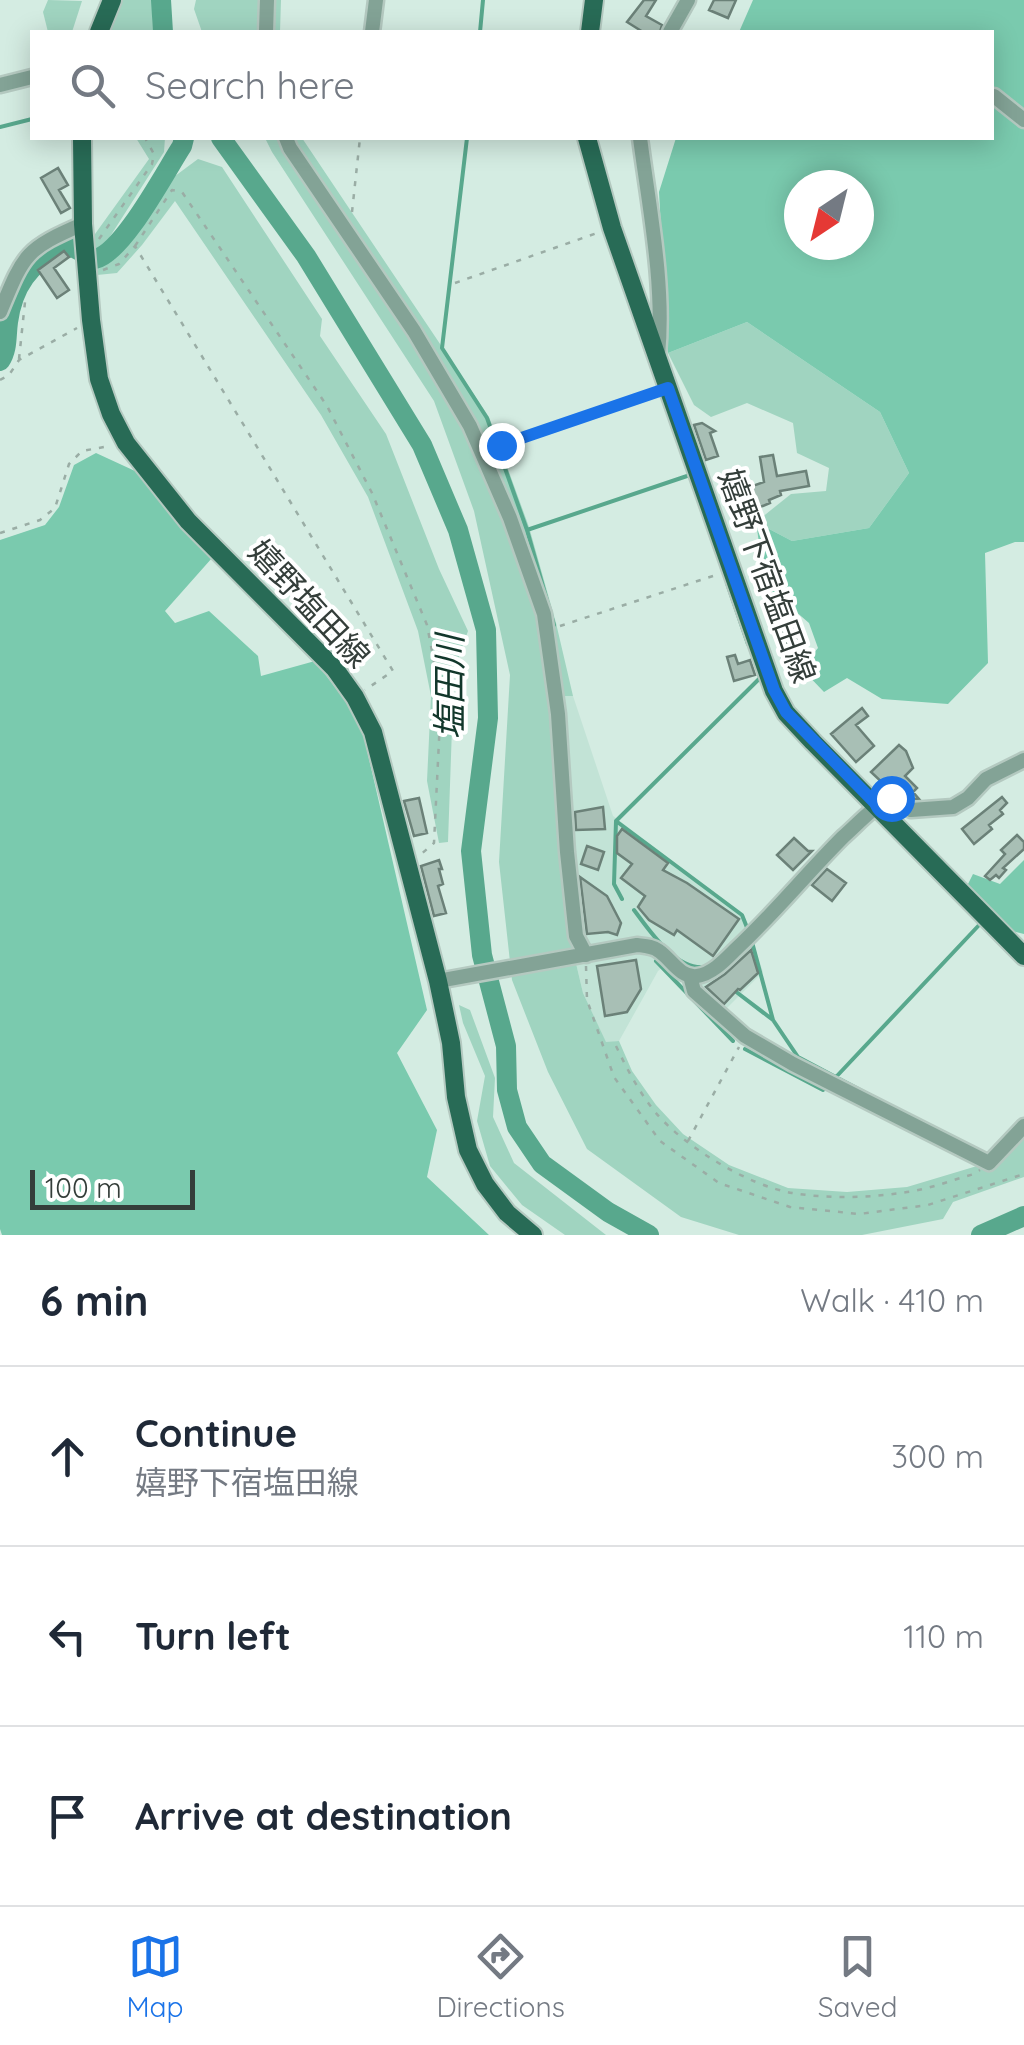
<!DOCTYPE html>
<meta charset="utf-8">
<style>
:root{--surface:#fff;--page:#f2f2f3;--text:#1f2937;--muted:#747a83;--line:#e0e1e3;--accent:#1a73e8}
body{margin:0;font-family:Quicksand,"Noto Sans JP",sans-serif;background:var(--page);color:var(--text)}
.compass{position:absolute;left:784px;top:170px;width:90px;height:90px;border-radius:50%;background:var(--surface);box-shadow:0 5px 25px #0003;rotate:215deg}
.scale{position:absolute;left:30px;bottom:25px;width:165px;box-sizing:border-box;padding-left:10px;border:5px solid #343e3a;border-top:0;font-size:28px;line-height:35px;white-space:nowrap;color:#343e3a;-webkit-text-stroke:8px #fff;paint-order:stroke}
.stop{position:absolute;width:30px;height:30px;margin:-22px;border:8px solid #1a73e8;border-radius:50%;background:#fff}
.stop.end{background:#1a73e8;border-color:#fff;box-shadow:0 2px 10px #0008}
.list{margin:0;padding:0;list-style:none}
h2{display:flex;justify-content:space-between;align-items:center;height:130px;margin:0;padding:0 40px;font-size:42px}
h2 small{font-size:32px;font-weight:400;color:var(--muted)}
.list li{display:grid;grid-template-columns:65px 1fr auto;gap:30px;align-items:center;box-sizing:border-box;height:180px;padding:0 40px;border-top:2px solid var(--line)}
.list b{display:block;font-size:38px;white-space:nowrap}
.list p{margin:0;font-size:32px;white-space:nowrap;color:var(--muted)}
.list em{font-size:32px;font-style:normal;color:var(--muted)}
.icon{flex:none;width:55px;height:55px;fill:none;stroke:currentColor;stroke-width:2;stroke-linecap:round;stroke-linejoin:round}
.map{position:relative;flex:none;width:1024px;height:1235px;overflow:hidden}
.search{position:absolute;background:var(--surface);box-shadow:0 5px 25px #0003;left:30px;right:30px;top:30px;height:110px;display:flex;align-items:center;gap:25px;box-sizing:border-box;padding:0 35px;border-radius:0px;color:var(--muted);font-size:38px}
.sheet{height:670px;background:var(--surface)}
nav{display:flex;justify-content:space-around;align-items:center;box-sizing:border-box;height:140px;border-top:2px solid var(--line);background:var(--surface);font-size:28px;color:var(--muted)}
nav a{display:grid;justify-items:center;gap:5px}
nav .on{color:var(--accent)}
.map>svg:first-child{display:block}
.built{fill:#c2e3d6}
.green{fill:#a0d4c0}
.forest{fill:#7acaae;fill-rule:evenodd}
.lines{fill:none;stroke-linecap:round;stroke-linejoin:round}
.stream{stroke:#58a88d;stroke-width:4}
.river{stroke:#58a88d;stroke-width:20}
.building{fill:#a8bfb5;stroke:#6b8178;stroke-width:2.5}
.minor-casing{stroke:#b4c9c0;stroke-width:19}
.major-casing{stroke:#b4c9c0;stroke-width:22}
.path{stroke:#9aada5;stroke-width:2.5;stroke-dasharray:5 8;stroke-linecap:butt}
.minor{stroke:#83a396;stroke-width:14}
.major{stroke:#286b56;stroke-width:18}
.route{stroke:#1a73e8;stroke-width:12}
.labels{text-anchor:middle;stroke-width:8;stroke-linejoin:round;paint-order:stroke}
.street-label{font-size:32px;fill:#343e3a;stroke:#fff}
.water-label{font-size:35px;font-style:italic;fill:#12372b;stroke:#fff}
</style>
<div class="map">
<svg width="1024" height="1235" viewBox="0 0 1024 1235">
<rect width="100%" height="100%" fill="#d4ece2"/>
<path class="built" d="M563,695L573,696L613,816L744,915L763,972L723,1012L699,991L690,968L672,959L658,971L619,1041L606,1043L583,993L570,938L552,702Z"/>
<path class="green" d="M48,0L82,1L72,32H48L43,12Z
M122,0H152L153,32H109Z
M196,0H281L280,32H202L194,9Z
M136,138H165L164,152L104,246L93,250L95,234L149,159Z
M265,138H302L489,417L529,527L556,623L573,696H563L552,703L570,938L583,993L606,1042L619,1041L632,1071L656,1105L683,1134L729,1165L788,1188L847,1192L907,1187L977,1166L1012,1134L1024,1135V1177L953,1202L943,1219L862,1235H739L681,1217L587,1149L548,1072L512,980L499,862L510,675L474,511L434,401L272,152Z
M198,159L222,167L322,319L320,336L386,434L439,569L468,631L454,671L448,842L439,843L427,781L431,696L418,631L368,497L321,415L175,201L142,245L117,273L97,275L98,264L114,260L171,179Z
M747,322L880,412L909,473L869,528L792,541L756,522L791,494L826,491L829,468L797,453L793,423L747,403L711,417L694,405L668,353Z
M459,1005L470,1010L495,1078L493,1117L514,1163L606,1235H565L522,1205L490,1166L477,1121L485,1076L463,1023Z"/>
<path class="forest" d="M753,0H1024V542H1015L985,553L988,663L948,704L882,699L847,678L824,692L801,668L818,648L809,623L765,585L756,522L792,541L869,528L909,473L880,412L747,322L668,353L659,192L676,138H992V32H739ZM799,185H859V245H799Z
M96,453L135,471L212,558L165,611L175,623L209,611L258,656L261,676L315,661L360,720L427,1010L397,1053L437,1130L427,1177L489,1235H2L0,1229V540L45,525L59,507L74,465Z
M1024,860V934L1004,929L966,888L973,874L1000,884Z"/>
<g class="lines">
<path class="stream" d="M480,32L483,0
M0,127L32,119
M467,138L442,348L487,418L527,530L690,475
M527,530L554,625
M727,583L748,644
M616,821L614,884L622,899
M634,910C649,930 676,971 705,967
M748,930L742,915L616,821L760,678L759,674
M752,942L773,1020
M656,961L733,1041
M735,991L773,1020L798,1057L881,1101
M745,1049L823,1090
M836,1077L981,923L983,925"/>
<path class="river" d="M161,0L163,32
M221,138L306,256L422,445L458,530L486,630L488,718L471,851L482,955L506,1046L507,1090L517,1127L542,1164L608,1212L649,1235
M0,361C8,349 6,336 8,322C13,285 30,265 60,246L74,248L95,259C123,253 165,172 182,146L184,138
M981,1235L1024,1216"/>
</g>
<path class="building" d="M644,0H656L646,16L662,25L660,32H643L627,22Z
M714,0H736L728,18L709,10Z
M58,168L68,185L59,190L70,208L61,213L41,178Z
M64,251L69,257L54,268L69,290L57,298L38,270Z
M702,423L715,431L710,433L718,456L706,460L694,425Z
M773,455L777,476L806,471L809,486L780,491L781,495L769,500L770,503L753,510L747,488L764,482L760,457Z
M782,610L793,637L799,635L805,651L789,657L784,645L786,644L773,614Z
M735,655L738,664L750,660L755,675L734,681L727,657Z
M862,708L868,716L856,725L874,746L856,762L831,734Z
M899,745L906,751L913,768L905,776L917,788L913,792L919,799H913L895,789H889L871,772Z
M1002,797L1007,803L1000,810L1003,814L989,825L992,829L974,844L962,829Z
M419,798L427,833L414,836L404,801Z
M603,807L605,829L576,830L575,812Z
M622,829L668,863L663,870L687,883L739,919L713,956L677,930L674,935L649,920L638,907L645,896L621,878L632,864L617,853V836Z
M1017,835L1024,842V849L1003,868L1006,870L999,878L996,875L990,880L985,876L1005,854L1001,850Z
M794,838L808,851H812L793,870L777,855Z
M587,846L604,852L598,870L581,864Z
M439,860L442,869H439L443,884L438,886L446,913L434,916L421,866Z
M827,869L846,883L832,901L812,885Z
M580,877L607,896L621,923L617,935L608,932L587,934Z
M751,950L758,973L740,990L738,989L724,1004L706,987L725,974Z
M636,960L641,989L627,1012L605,1016L597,966Z"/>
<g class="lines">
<defs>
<path id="minor" d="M266,32L267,0
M372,32L376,0
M670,32L688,0
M0,85L32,77
M994,96L1024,120
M286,138L290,148L414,331L470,426L510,518L544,614L558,714L567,852L576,936L586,955
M640,138C649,207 665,285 658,355
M0,312C24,254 25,249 83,224
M690,976L694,991L745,1036L793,1064L989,1163L1024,1126
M438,981L637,945C645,946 652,946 659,951C671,959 680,978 697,976C712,974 725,960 735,950C773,915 806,874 843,837C859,823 872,807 891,799L911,810L953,807L968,798L986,779L1024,760"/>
<path id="major" d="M99,32L112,0
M590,32L594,0
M82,138L83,224L91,320L99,379L111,414L126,443L188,521L335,669L355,697L373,732L438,981L451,1043L456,1097L468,1150L485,1184L507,1213L533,1235
M587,138L612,228L774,691L786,713L813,742L1024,956"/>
</defs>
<use href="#minor" class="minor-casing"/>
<use href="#major" class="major-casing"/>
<path class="path" d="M352,212L360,138
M99,239L152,164L154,154L145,138
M135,246L172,190L182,192L327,406L372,493L427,625L441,699L434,843L419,856
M103,270L119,264L135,246L393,671L365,690
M455,283L597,233
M19,359L25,302
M0,380L9,375L19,360L77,328
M501,445L653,393
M0,533L40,520L55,508L69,464L82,451L110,446
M560,626L719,574
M586,966L587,1000L614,1077L660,1141L719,1183L790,1207L859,1214L928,1205L1024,1174
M616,1046C627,1069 639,1092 655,1112C685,1147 747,1185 792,1193C830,1199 870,1198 907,1192C930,1189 952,1180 974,1174L980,1170
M688,1141L739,1047"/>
<use href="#minor" class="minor"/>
<use href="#major" class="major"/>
</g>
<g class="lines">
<path class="route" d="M501,445L668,388L774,690L786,712L877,805L891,798"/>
</g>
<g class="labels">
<g class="street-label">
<text transform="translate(767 576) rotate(70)" y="11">嬉野下宿塩田線</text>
<text transform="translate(309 604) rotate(47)" y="11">嬉野塩田線</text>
</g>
<g class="water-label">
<text transform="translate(450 687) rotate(-90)" y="12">塩田川</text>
</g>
</g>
</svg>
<svg class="compass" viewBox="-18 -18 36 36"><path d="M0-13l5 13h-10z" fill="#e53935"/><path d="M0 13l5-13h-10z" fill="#747a83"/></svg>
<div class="scale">100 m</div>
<div class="stop" style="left:891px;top:798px"></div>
<div class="stop end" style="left:501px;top:445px"></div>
<div class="search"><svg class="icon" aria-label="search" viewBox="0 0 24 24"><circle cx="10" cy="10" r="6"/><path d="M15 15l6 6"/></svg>Search here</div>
</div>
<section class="sheet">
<h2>6 min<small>Walk · 410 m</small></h2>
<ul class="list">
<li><svg class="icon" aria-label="ahead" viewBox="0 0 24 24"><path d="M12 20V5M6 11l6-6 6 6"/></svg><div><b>Continue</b><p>嬉野下宿塩田線</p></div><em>300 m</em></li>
<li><svg class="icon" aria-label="left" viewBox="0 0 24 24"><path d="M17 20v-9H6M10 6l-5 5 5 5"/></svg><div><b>Turn left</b></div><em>110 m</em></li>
<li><svg class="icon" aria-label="arrive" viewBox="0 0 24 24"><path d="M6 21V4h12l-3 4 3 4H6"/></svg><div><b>Arrive at destination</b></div></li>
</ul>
</section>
<nav>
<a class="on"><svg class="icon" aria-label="map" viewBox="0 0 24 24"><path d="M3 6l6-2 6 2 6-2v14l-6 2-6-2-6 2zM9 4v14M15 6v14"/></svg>Map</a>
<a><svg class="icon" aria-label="directions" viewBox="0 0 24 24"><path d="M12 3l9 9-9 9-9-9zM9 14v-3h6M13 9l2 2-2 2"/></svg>Directions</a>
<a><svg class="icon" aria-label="saved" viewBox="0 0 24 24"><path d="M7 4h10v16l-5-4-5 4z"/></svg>Saved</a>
</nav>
